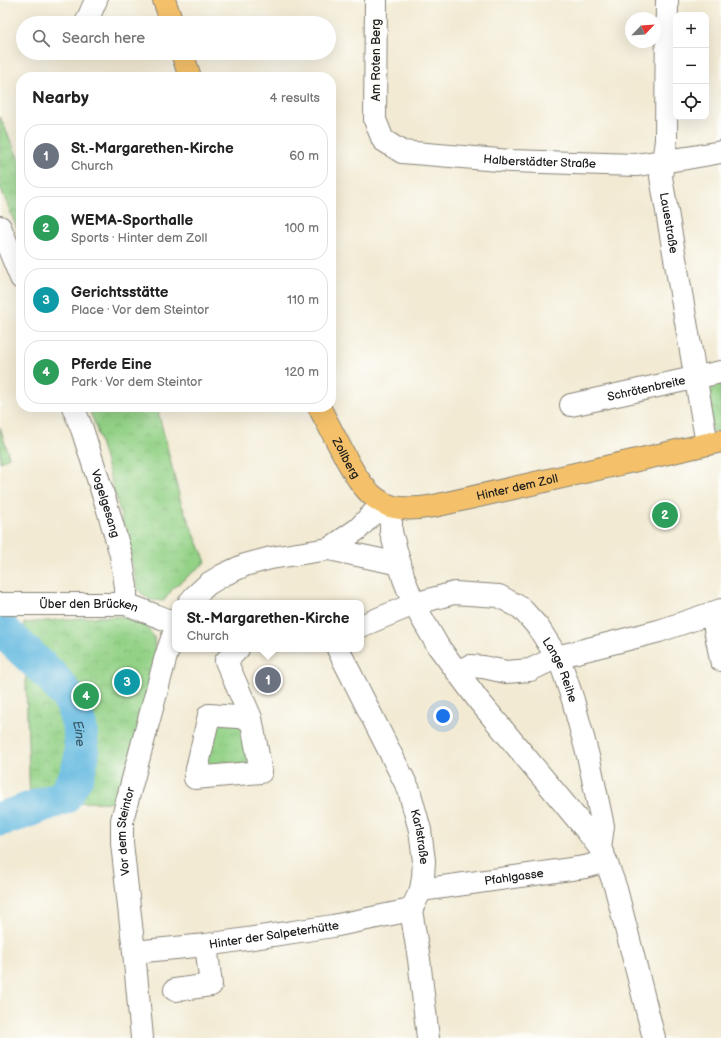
<!DOCTYPE html>
<meta charset="utf-8">
<style>
:root{--surface:#fff;--page:#f2f2f2;--text:#222;--muted:#767676;--line:#e0e0e0;--accent:#b5179e}
body{margin:0;font-family:"Balsamiq Sans",sans-serif;background:var(--page);color:var(--text)}
.controls{position:absolute;right:12px;top:12px;display:grid;overflow:hidden;border-radius:8px;box-shadow:0 4px 16px #0002}
.controls button{width:36px;height:36px;display:grid;place-items:center;padding:0;border:0;border-bottom:1px solid var(--line);background:var(--surface);color:var(--text);font:20px sans-serif}
.compass{position:absolute;left:625px;top:12px;width:36px;height:36px;border-radius:50%;background:var(--surface);box-shadow:0 4px 16px #0002;rotate:65deg}
.you{position:absolute;left:443px;top:716px;width:14px;height:14px;margin:-10px;border:3px solid #fff;border-radius:50%;background:#1a73e8;box-shadow:0 0 0 6px #1a73e833}
.badge{display:grid;place-items:center;width:26px;height:26px;border-radius:50%;background:var(--accent);color:#fff;font-size:13px;font-weight:700}
.pin{position:absolute;translate:-50% -50%;border:2px solid #fff;box-shadow:0 1px 4px #0006}
.popup{position:absolute;left:172px;top:600px;width:192px;height:52px;box-sizing:border-box;display:grid;place-content:center;border-radius:8px;background:var(--surface);filter:drop-shadow(0 1px 3px #0005);font-size:13px;white-space:nowrap;color:var(--muted)}
.popup b{font-size:15px;color:var(--text)}
.popup::after{content:'';position:absolute;left:50%;top:100%;margin-left:-8px;border:8px solid transparent;border-top-color:var(--surface)}
.list{margin:0;padding:0;list-style:none}
h2{display:flex;justify-content:space-between;align-items:center;height:52px;margin:0;padding:0 16px;font-size:17px}
h2 small{font-size:13px;font-weight:400;color:var(--muted)}
.list li{display:grid;grid-template-columns:26px 1fr auto;gap:12px;align-items:center;box-sizing:border-box;height:64px;margin:0 8px 8px;padding:0 8px;border:1px solid var(--line);border-radius:16px}
.list b{display:block;font-size:15px;white-space:nowrap}
.list p{margin:0;font-size:13px;white-space:nowrap;color:var(--muted)}
.list em{font-size:13px;font-style:normal;color:var(--muted)}
.icon{flex:none;width:22px;height:22px;fill:none;stroke:currentColor;stroke-width:2;stroke-linecap:round;stroke-linejoin:round}
.map{position:relative;flex:none;width:721px;height:1038px;overflow:hidden}
.search{position:absolute;background:var(--surface);box-shadow:0 4px 16px #0002;left:16px;top:16px;width:320px;height:44px;display:flex;align-items:center;gap:10px;box-sizing:border-box;padding:0 14px;border-radius:22px;color:var(--muted);font-size:15px}
.panel{position:absolute;background:var(--surface);box-shadow:0 4px 16px #0002;left:16px;top:72px;width:320px;height:340px;border-radius:16px}
.map>svg:first-child{display:block}
.park{fill:url(#park-crowns);stroke:#587651}
.garden{fill:url(#garden-furrows);stroke:#587651}
.lines{fill:none;stroke-linecap:round;stroke-linejoin:round}
.river{stroke:#64b9e0;stroke-width:35}
.minor-casing{stroke:#878378;stroke-width:24}
.major-casing{stroke:#878378;stroke-width:24}
.minor{stroke:#fff;stroke-width:22}
.major{stroke:#f4c16a;stroke-width:22}
.labels{text-anchor:middle;stroke-width:4;stroke-linejoin:round;paint-order:stroke}
.street-label{font-size:12px;fill:#1c1c1c;stroke:#fdfcf7}
.water-label{font-size:13px;font-style:italic;fill:#395b6a;stroke:#fdfcf7}
</style>
<div class="map">
<svg width="721" height="1038" viewBox="0 0 721 1038">
<defs>
<pattern id="park-crowns" width="20" height="18" patternUnits="userSpaceOnUse"><rect width="20" height="18" fill="#93d186"/><path d="M2 6a3 3 0 1 1 6 0M12 15a3 3 0 1 1 6 0" fill="none" stroke="#7eb373"/></pattern>
<pattern id="garden-furrows" width="10" height="10" patternUnits="userSpaceOnUse"><rect width="10" height="10" fill="#93d186"/><path d="M-1 1l2-2M0 10L10 0M9 11l2-2" fill="none" stroke="#7eb373"/></pattern>
</defs>
<rect width="100%" height="100%" fill="#fdfcf7"/>
<filter id="ink" filterUnits="userSpaceOnUse"><feTurbulence type="fractalNoise" baseFrequency=".025" numOctaves="2"/><feDisplacementMap in="SourceGraphic" scale="8" xChannelSelector="R" yChannelSelector="G"/><feConvolveMatrix kernelMatrix="1 2 1 2 8 2 1 2 1" color-interpolation-filters="sRGB"/></filter>
<filter id="wash" filterUnits="userSpaceOnUse"><feTurbulence type="fractalNoise" baseFrequency=".012" numOctaves="4" result="noise"/><feDisplacementMap in="SourceGraphic" scale="16" xChannelSelector="R" yChannelSelector="G"/><feGaussianBlur stdDeviation="0.9" result="paint"/><feColorMatrix in="noise" values="0 0 0 0 0 0 0 0 0 0 0 0 0 0 0 0 0 1.4 0 .05"/><feComposite in="paint" operator="in"/></filter>
<g filter="url(#wash)">
<rect width="100%" height="100%" fill="#f2ead3"/>
<path class="park" d="M0,117L21,164V239L0,186Z
M721,380V430L712,433L702,384Z
M88,407H157L181,503L206,562L173,588L164,601L150,600L138,590L119,508L95,424Z
M134,616L146,625L154,637L156,657L121,802L30,803L24,623L93,617Z
M213,719L247,724L252,766L203,769Z"/>
<path class="garden" d="M0,427L9,457L0,462Z"/>
<g class="lines">
<path class="river" id="s1" d="M0,628L53,678L72,702L80,729L82,756L77,775L64,797L17,814L0,819"/>
</g>
</g>
<g filter="url(#ink)">
<g class="lines">
<defs>
<g id="minor">
<path id="s2" d="M376,0L375,120L383,140L402,152L511,161L636,165L687,158L721,152"/>
<path id="s3" d="M667,0L666,140L661,177L707,444"/>
<path d="M86,23L96,0"/>
<path d="M0,227L21,278"/>
<path id="s4" d="M571,405L721,372"/>
<path id="s5" d="M73,407L82,429L108,510L121,555L126,587V604"/>
<path d="M329,549L358,529L383,503L391,523V532L404,579L414,604L424,622L438,646L479,701L587,831L600,848L606,861L616,889L654,1038"/>
<path d="M189,603L195,596L208,584L223,575L245,565L271,558L329,549L400,564"/>
<path id="s6" d="M0,604H126L175,623"/>
<path d="M712,613L721,660"/>
<path id="s7" d="M361,626L414,604L454,593L499,596L521,608L538,627L557,657L563,670L573,700L589,760L603,826L600,848"/>
<path d="M238,649L226,661L251,718L261,772L195,778L209,715L251,718"/>
<path id="s8" d="M338,649L409,790L420,830L424,861L423,877L421,890L411,910L419,959L428,1038"/>
<path d="M457,671L470,666L483,667L506,672L530,670L557,657L659,631L721,610"/>
<path id="s9" d="M421,890L585,867L606,861"/>
<path id="s10" d="M134,952L206,945L333,926L411,910"/>
<path d="M175,990L211,985L206,945"/>
<path id="s11" d="M142,1038L134,952L122,843V820L166,656L175,630"/>
</g>
<g id="major">
<path d="M164,0L172,23"/>
<path d="M182,53L190,77"/>
<path id="s12" d="M319,407C326,420 332,432 339,445C351,468 366,501 394,507C407,510 421,508 434,506L721,441"/>
</g>
</defs>
<use href="#minor" class="minor-casing"/>
<use href="#major" class="major-casing"/>
<use href="#minor" class="minor"/>
<use href="#major" class="major"/>
</g>
</g>
<g class="labels">
<g class="street-label">
<text transform="translate(376 60) rotate(-90)" y="4">Am Roten Berg</text>
<text dy="4" stroke="none"><textPath href="#s2" startOffset="302">Halberstädter Straße</textPath></text>
<text dy="4" stroke="none"><textPath href="#s3" startOffset="224">Lauestraße</textPath></text>
<text dy="4" stroke="none"><textPath href="#s4" startOffset="77">Schrötenbreite</textPath></text>
<text dy="4" stroke="none"><textPath href="#s12" startOffset="58">Zollberg</textPath></text>
<text dy="4" stroke="none"><textPath href="#s12" startOffset="254">Hinter dem Zoll</textPath></text>
<text dy="4" stroke="none"><textPath href="#s5" startOffset="102">Vogelgesang</textPath></text>
<text dy="4" stroke="none"><textPath href="#s6" startOffset="89">Über den Brücken</textPath></text>
<text dy="4" stroke="none"><textPath href="#s7" startOffset="243">Lange Reihe</textPath></text>
<text dy="4" stroke="none"><textPath href="#s11" startOffset="208">Vor dem Steintor</textPath></text>
<text dy="4" stroke="none"><textPath href="#s8" startOffset="206">Karlstraße</textPath></text>
<text dy="4" stroke="none"><textPath href="#s9" startOffset="94">Pfahlgasse</textPath></text>
<text dy="4" stroke="none"><textPath href="#s10" startOffset="141">Hinter der Salpeterhütte</textPath></text>
</g>
<g class="water-label">
<text dy="5" stroke="none"><textPath href="#s1" startOffset="136">Eine</textPath></text>
</g>
</g>
</svg>
<div class="controls">
<button>+</button>
<button>−</button>
<button><svg class="icon" aria-label="locate" viewBox="0 0 24 24"><circle cx="12" cy="12" r="6"/><path d="M12 2v4M12 18v4M2 12h4M18 12h4"/></svg></button>
</div>
<svg class="compass" viewBox="-18 -18 36 36"><path d="M0-13l5 13h-10z" fill="#e53935"/><path d="M0 13l5-13h-10z" fill="#767676"/></svg>
<div class="you"></div>
<div class="pin badge" style="left:268px;top:680px;background:#6b7280">1</div>
<div class="popup"><b>St.-Margarethen-Kirche</b>Church</div>
<div class="pin badge" style="left:665px;top:515px;background:#2e9e5b">2</div>
<div class="pin badge" style="left:127px;top:682px;background:#0f9aa8">3</div>
<div class="pin badge" style="left:86px;top:696px;background:#2e9e5b">4</div>
<div class="search"><svg class="icon" aria-label="search" viewBox="0 0 24 24"><circle cx="10" cy="10" r="6"/><path d="M15 15l6 6"/></svg>Search here</div>
<section class="panel">
<h2>Nearby<small>4 results</small></h2>
<ul class="list">
<li><span class="badge" style="background:#6b7280">1</span><div><b>St.-Margarethen-Kirche</b><p>Church</p></div><em>60 m</em></li>
<li><span class="badge" style="background:#2e9e5b">2</span><div><b>WEMA-Sporthalle</b><p>Sports · Hinter dem Zoll</p></div><em>100 m</em></li>
<li><span class="badge" style="background:#0f9aa8">3</span><div><b>Gerichtsstätte</b><p>Place · Vor dem Steintor</p></div><em>110 m</em></li>
<li><span class="badge" style="background:#2e9e5b">4</span><div><b>Pferde Eine</b><p>Park · Vor dem Steintor</p></div><em>120 m</em></li>
</ul>
</section>
</div>
